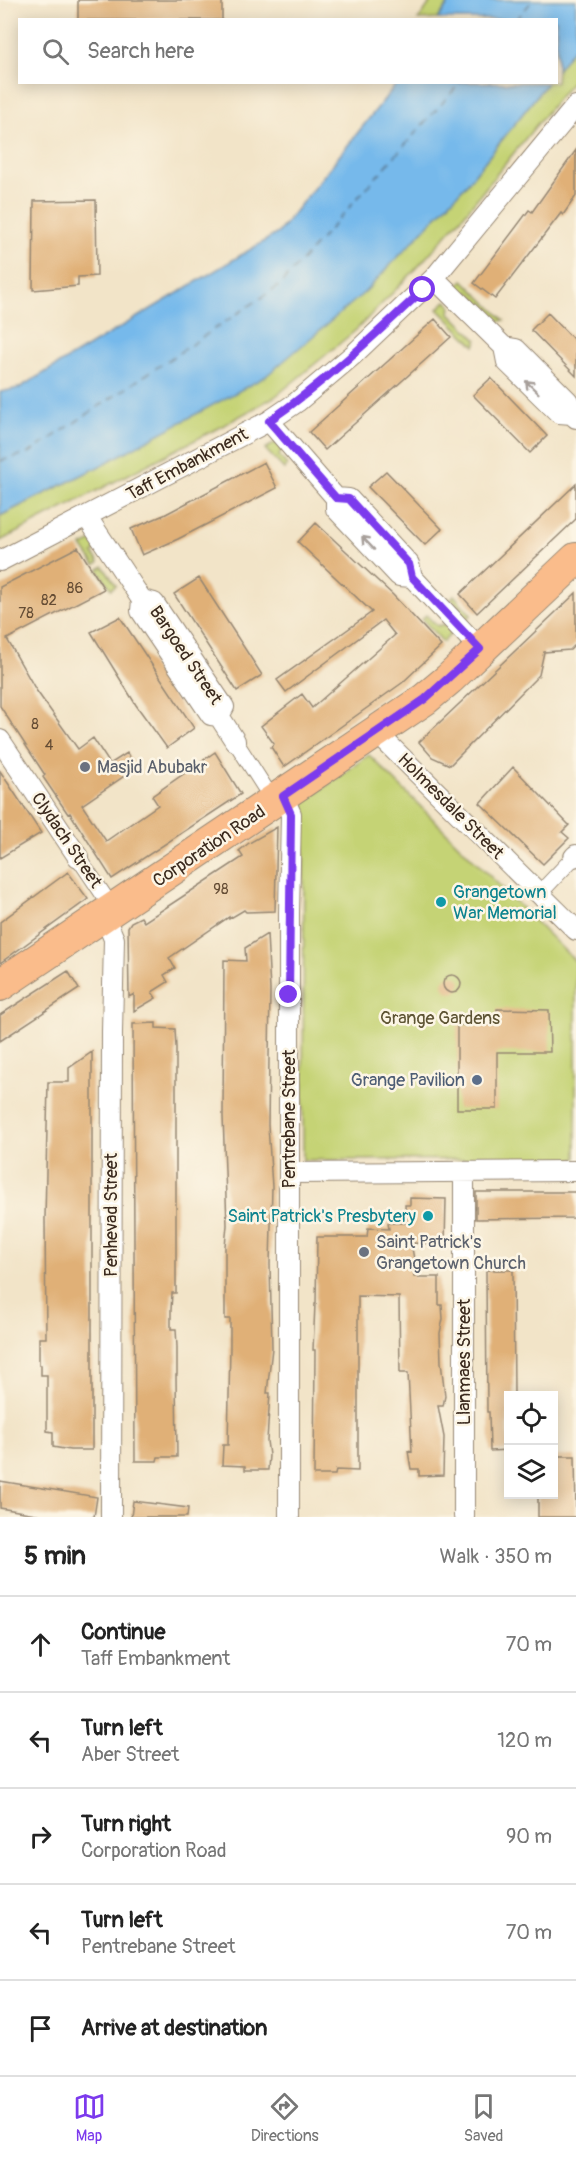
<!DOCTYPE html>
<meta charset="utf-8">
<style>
:root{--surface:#fff;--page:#f2f2f2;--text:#222;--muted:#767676;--line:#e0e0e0;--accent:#7c3aed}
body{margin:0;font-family:Pangolin,sans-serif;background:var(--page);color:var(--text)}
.controls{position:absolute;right:18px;bottom:18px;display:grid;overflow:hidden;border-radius:0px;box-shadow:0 3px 15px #0003}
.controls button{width:54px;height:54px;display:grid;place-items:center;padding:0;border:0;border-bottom:2px solid var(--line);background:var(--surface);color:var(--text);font:30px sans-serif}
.stop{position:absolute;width:18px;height:18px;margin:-14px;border:4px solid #7c3aed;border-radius:50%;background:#fff}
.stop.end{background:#7c3aed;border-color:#fff;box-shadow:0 2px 6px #0008}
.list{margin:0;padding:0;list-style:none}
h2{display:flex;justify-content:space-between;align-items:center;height:78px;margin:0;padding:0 24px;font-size:26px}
h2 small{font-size:20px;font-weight:400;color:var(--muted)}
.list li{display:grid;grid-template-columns:39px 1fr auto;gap:18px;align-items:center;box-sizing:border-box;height:96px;padding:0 24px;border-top:2px solid var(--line)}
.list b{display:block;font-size:22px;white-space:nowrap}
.list p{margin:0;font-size:20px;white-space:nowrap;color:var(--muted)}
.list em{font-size:20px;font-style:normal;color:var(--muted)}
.icon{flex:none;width:33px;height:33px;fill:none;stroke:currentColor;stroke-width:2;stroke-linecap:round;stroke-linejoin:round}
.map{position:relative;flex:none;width:576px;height:1517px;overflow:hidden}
.search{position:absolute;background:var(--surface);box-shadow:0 3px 15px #0003;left:18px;right:18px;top:18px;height:66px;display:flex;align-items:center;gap:15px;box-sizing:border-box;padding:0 21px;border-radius:0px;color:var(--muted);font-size:22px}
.sheet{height:558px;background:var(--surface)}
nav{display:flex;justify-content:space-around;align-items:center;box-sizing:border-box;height:84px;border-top:2px solid var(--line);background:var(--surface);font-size:16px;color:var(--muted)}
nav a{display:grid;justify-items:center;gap:3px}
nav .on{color:var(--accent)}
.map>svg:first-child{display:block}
.green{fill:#c5d375;stroke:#807e4a;stroke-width:1.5}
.water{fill:#76b9eb;stroke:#587284;stroke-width:1.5}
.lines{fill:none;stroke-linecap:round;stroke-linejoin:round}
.ferry{stroke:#4d555c;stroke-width:1.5;stroke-dasharray:8 6;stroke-linecap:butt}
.building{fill:#e0b077}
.pedestrian-casing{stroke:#968773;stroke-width:17}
.minor-casing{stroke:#968773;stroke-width:22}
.primary-casing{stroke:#968773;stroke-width:34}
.pedestrian{stroke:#fff;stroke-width:15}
.minor{stroke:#fff;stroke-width:20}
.primary{stroke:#fabc8b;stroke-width:32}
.oneway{stroke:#a79f9a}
.route{stroke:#7c3aed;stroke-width:8}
.worship-dot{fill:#6b7280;stroke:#fcf5e5;stroke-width:2}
.culture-dot{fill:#0f9aa8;stroke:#fcf5e5;stroke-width:2}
.service-dot{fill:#5c6f8a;stroke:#fcf5e5;stroke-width:2}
.labels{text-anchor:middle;stroke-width:5;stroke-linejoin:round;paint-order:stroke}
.number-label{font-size:15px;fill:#644c34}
.street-label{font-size:18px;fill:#3b2a1e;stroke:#fcf5e5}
.worship-label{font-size:18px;fill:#5b616d;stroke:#fcf5e5;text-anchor:start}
.culture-label{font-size:18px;fill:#0d838f;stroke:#fcf5e5;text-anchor:start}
.park-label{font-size:18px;fill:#5e5434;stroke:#fcf5e5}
.service-label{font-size:18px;fill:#4e5e75;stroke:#fcf5e5;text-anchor:end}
</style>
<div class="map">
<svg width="576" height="1517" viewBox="0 0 576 1517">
<rect width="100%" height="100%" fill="#fcf5e5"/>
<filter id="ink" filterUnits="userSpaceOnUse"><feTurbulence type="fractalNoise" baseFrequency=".0167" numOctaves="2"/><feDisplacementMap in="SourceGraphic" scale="12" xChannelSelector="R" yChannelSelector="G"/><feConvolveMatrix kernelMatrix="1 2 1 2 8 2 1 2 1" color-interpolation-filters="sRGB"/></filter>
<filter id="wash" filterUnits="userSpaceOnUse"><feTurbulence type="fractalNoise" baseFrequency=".008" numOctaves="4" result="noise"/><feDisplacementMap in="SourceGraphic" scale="24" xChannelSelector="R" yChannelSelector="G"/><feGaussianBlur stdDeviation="1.35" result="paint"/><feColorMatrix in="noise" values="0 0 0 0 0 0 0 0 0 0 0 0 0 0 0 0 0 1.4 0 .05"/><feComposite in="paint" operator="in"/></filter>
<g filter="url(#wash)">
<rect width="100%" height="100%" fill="#f2e4c8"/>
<path class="green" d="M432,0H451L438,19L418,20Z
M576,45V76L463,216L417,268L356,330L276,396L224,425L0,541V516L98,467L365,292L467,184L547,83L556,82L557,70Z
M463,280L504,320L498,322L469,292L462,295L456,288Z
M446,301L451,306L450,313L477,340L475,346L438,309Z
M277,442L282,448L279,456L287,465L284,469L265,449Z
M93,541L97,548L93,554L99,562L95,565L82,546Z
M103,566L116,585L111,589L98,570Z
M454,595L471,615L464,622L457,614L459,607L451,599Z
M426,615L437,626L445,624L452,633L443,642L422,619Z
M369,755L576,962V1159L303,1160L304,802Z"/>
<path class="water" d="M451,0H576V45L557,70L556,20L438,19Z
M398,82L547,83L467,184L365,292L265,377L98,467L0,516V392L19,388L278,233Z"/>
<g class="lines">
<path class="ferry" d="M516,20L533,0
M0,461L29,453L279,286L461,82"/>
</g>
<g id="blocks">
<path class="building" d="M78,0H222V20H78Z
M576,150V196L563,215L561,213L495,299L474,283L529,210L532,212Z
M96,200L97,276L78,277V286L33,290L34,201Z
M548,313L576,342V376L531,330Z
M435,319L451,337L325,450L309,432Z
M491,378L547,436L530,453L473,395Z
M264,462L277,488L178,539L142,555L131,529L164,515Z
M386,471L442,529L425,545L368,487Z
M576,484V519L477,613L460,594Z
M316,523L393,595L441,646L402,683L284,767L271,747L274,744L261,726L302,694L312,708L395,635L383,620L286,692L277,680L372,612L298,542Z
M78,547L104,589L7,639L36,690L78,749L93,738L110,764L127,753L136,768L82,805L106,841L158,805L152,796L215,752L241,794L112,879L70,813L68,814L43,777L45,775L0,706V587Z
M199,578L262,675L237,691L174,594Z
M576,593V644L570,650L544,652L539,675L450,765L432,757L419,742Z
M120,617L194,728L167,748L136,705L91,632Z
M513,767L569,825L562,832L569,838L543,864L480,803Z
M0,771L41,833L0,858Z
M277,827L275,911L246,912L244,910L229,919V917L169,958L175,968L164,975L168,982L152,992L156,998L134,1011V994L129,997L128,927L131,922L141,917L144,922L182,897L243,857L239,851L249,843Z
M68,872L88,899L0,963V922Z
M267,934L270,990L268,1125L272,1187L270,1264L272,1348L267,1393H270L267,1441L269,1455L268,1470H245V1466L222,1465L223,1445H228L230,1346V1319H225V1246L227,1225L223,1116L224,960L246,961L245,948Z
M68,971L79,989L0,1041V1015Z
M443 984a9 9 0 1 1 18 0a9 9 0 1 1-18 0Z
M497,1009L549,1010L550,1052H497V1109H457V1025H497Z
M156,1023V1028L175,1029L176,1047V1293H172L171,1310V1329H176L177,1347V1375H176L177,1457H158L157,1461H135L133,1024Z
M92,1052V1450H70L53,1447V1432L47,1431V1375H41V1365H39V1338H46L45,1219L48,1082H69V1068Z
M476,1192H576V1218L476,1219Z
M410,1198L446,1199L445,1244L411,1243L414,1259V1277H439V1305H442L443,1319L440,1333L441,1362L445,1396L443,1406H438L444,1437L443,1475L419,1476V1469H411L408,1451L412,1452L408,1373H400L399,1297L358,1296V1471L336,1470L335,1475H314L315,1350H313L315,1304H316L317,1237H367L368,1228L389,1229L388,1223H406L405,1205H410Z
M486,1270H513L514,1395H508V1450L490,1451L489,1412H487Z
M554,1456H575L576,1517H538V1494H554Z
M0,1481L97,1497L94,1517H53L0,1508Z
M133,1501L188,1508L187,1517H131Z"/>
</g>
</g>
<g filter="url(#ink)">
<use href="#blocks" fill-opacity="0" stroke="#968773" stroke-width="1.5"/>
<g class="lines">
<defs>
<path id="pedestrian" d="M235,741L274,802
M78,857L113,909
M539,894L574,857"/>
<path id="minor" d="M434,278L504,347L516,349L568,401L572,414L576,418
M504,347L507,362L559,413L572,414
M269,421L336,498L349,499L409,564L412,577L480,649
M336,498V509L399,576L412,577
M87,517L142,600L141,611L211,715L219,716
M0,561L269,421L297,402L353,355L434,278L576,106
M142,600L154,603L224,707L219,716
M219,716L235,741
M377,733L576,930
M0,740L78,857
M283,796L291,814L289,913V1517
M574,857L576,855
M104,915L114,939L112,1032L111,1517
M289,1173L576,1171
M464,1517V1172"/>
<path id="primary" d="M0,985L425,699L449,679L576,559"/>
</defs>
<use href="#pedestrian" class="pedestrian-casing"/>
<use href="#minor" class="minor-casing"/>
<use href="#primary" class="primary-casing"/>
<use href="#pedestrian" class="pedestrian"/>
<use href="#minor" class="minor"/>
<use href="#primary" class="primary"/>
</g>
<defs><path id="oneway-shaft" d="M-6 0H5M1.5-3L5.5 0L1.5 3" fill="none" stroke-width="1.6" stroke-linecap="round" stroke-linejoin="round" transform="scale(1.5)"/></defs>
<g class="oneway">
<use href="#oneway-shaft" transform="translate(532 387) rotate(-136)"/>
<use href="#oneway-shaft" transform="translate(368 543) rotate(-133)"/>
</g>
</g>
<g class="lines" filter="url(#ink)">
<path class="route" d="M289,995L291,814L283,796L425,699L480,649L412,577L409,564L349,499L336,498L269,421C325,382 374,336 423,290"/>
</g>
<g class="worship-dot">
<circle cx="85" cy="767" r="6"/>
<circle cx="364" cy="1252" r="6"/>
</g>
<g class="culture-dot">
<circle cx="441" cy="902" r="6"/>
<circle cx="428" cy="1216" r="6"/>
</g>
<circle class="service-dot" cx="477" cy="1080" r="6"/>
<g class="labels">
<g class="number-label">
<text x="75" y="593">86</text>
<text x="49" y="605">82</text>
<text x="26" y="618">78</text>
<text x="35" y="729">8</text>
<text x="49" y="750">4</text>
<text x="221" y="894">98</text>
</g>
<g class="street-label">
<text transform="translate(187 464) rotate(-28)" y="6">Taff Embankment</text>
<text transform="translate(186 655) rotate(56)" y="6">Bargoed Street</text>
<text transform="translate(451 806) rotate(45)" y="6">Holmesdale Street</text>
<text transform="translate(67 840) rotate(56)" y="6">Clydach Street</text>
<text transform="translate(209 846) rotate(-34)" y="6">Corporation Road</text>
<text transform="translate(289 1119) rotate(-90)" y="6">Pentrebane Street</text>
<text transform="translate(111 1215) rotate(-90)" y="6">Penhevad Street</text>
<text transform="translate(464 1362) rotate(-90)" y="6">Llanmaes Street</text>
</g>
<g class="worship-label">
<text x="97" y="773">Masjid Abubakr</text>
<text x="376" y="1248">Saint Patrick's<tspan x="376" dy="21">Grangetown Church</tspan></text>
</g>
<g class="culture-label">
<text x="453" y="898">Grangetown<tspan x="453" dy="21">War Memorial</tspan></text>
<text x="416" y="1222" text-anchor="end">Saint Patrick's Presbytery</text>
</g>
<g class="park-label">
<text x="440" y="1024">Grange Gardens</text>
</g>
<g class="service-label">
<text x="465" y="1086">Grange Pavilion</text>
</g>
</g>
</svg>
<div class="controls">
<button><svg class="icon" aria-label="locate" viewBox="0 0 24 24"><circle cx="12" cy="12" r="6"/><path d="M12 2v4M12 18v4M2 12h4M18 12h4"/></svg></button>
<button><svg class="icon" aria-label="layers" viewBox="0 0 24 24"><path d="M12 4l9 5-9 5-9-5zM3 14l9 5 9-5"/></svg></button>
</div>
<div class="stop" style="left:423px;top:290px"></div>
<div class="stop end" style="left:289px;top:995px"></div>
<div class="search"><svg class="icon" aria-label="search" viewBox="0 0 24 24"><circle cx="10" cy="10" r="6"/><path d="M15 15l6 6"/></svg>Search here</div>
</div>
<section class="sheet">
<h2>5 min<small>Walk · 350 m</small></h2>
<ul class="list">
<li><svg class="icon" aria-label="ahead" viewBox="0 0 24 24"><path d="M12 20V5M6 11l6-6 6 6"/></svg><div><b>Continue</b><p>Taff Embankment</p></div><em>70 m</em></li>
<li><svg class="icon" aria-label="left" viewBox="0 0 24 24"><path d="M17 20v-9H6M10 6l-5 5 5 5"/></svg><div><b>Turn left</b><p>Aber Street</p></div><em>120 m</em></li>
<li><svg class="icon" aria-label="right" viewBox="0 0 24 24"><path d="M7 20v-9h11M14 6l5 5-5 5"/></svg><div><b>Turn right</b><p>Corporation Road</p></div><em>90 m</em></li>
<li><svg class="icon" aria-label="left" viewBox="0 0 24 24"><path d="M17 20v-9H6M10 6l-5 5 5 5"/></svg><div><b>Turn left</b><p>Pentrebane Street</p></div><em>70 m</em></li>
<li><svg class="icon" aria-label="arrive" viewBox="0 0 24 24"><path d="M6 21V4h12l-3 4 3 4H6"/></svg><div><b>Arrive at destination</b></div></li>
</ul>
</section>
<nav>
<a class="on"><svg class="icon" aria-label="map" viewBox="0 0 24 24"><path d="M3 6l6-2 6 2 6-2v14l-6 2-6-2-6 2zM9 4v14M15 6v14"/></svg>Map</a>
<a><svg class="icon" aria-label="directions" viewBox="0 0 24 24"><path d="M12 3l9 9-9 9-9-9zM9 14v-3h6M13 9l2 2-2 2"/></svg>Directions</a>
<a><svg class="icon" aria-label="saved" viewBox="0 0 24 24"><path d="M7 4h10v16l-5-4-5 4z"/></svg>Saved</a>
</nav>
